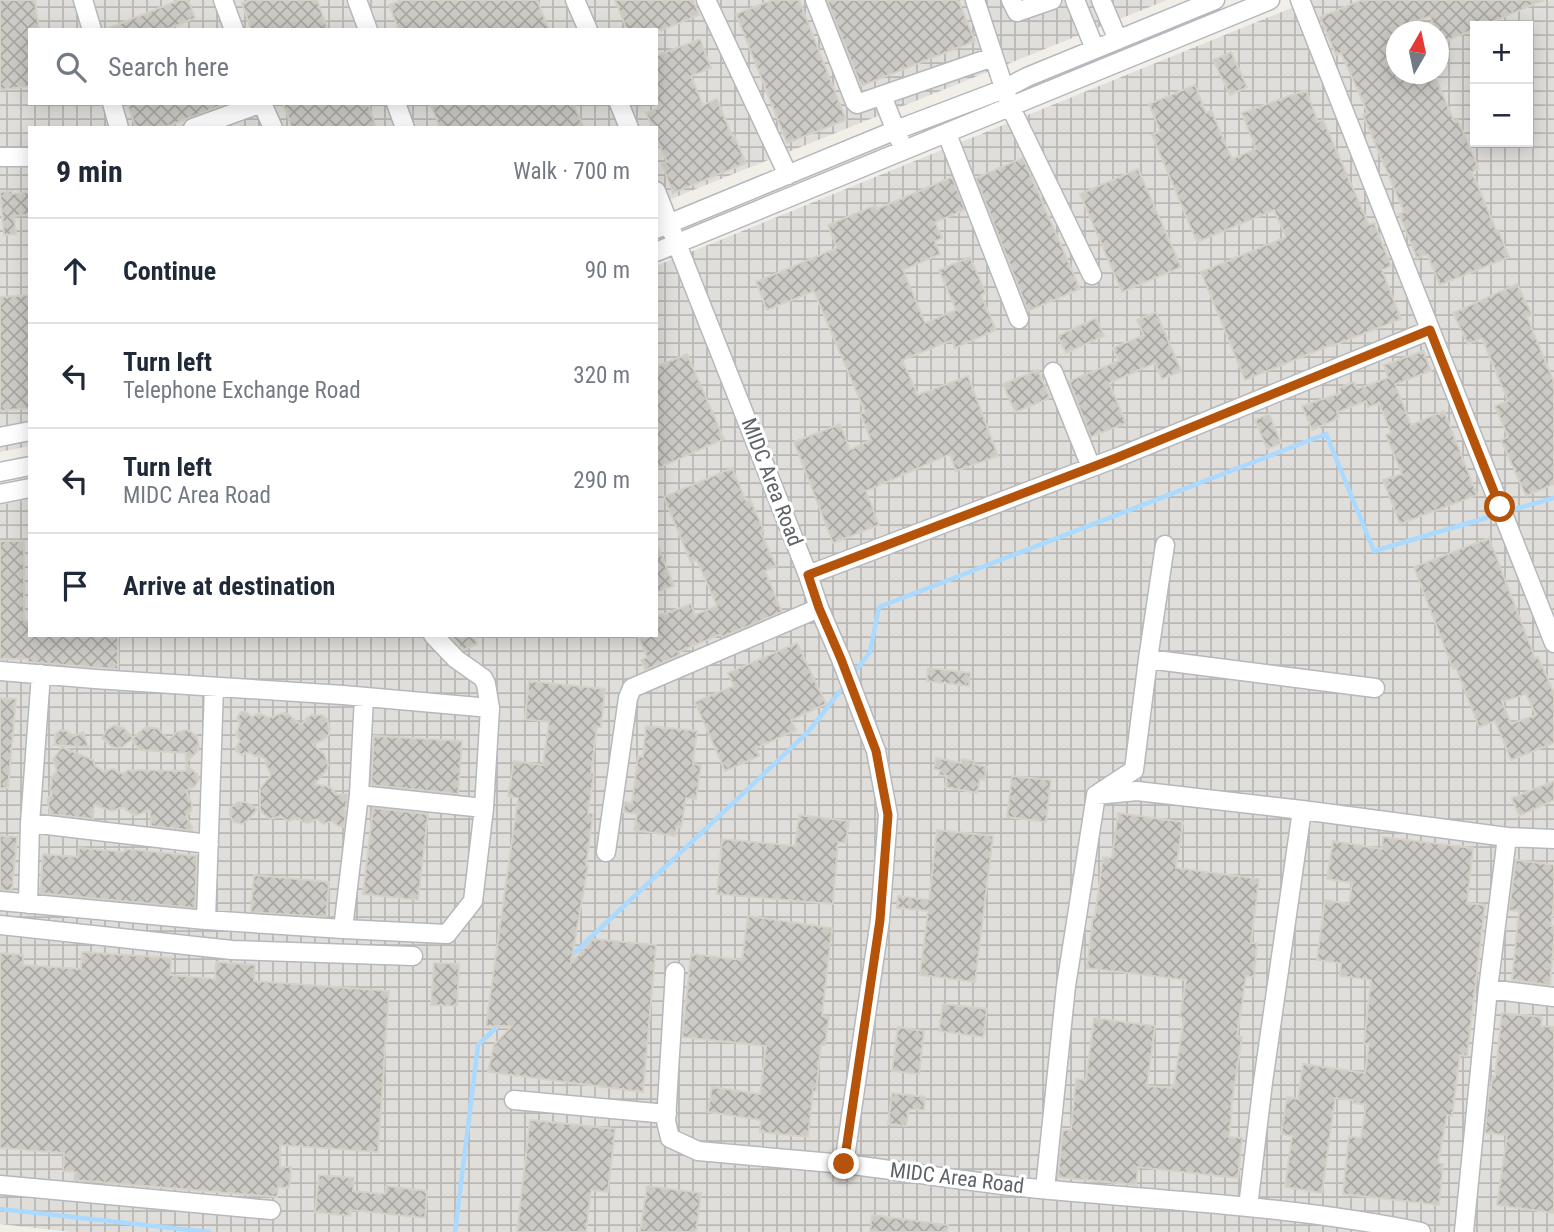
<!DOCTYPE html>
<meta charset="utf-8">
<style>
:root{--surface:#fff;--page:#f2f2f3;--text:#1f2937;--muted:#747a83;--line:#e0e1e3}
body{margin:0;font-family:"Roboto Condensed",sans-serif;background:var(--page);color:var(--text)}
.controls{position:absolute;right:21px;top:21px;display:grid;overflow:hidden;border-radius:0px;box-shadow:0 4px 18px #0003}
.controls button{width:63px;height:63px;display:grid;place-items:center;padding:0;border:0;border-bottom:2px solid var(--line);background:var(--surface);color:var(--text);font:35px sans-serif}
.compass{position:absolute;left:1386px;top:21px;width:63px;height:63px;border-radius:50%;background:var(--surface);box-shadow:0 4px 18px #0003;rotate:9deg}
.stop{position:absolute;width:21px;height:21px;margin:-16px;border:5px solid #b45309;border-radius:50%;background:#fff}
.stop.end{background:#b45309;border-color:#fff;box-shadow:0 2px 7px #0008}
.list{margin:0;padding:0;list-style:none}
h2{display:flex;justify-content:space-between;align-items:center;height:91px;margin:0;padding:0 28px;font-size:30px}
h2 small{font-size:23px;font-weight:400;color:var(--muted)}
.list li{display:grid;grid-template-columns:46px 1fr auto;gap:21px;align-items:center;box-sizing:border-box;height:105px;padding:0 28px;border-top:2px solid var(--line)}
.list b{display:block;font-size:26px;white-space:nowrap}
.list p{margin:0;font-size:23px;white-space:nowrap;color:var(--muted)}
.list em{font-size:23px;font-style:normal;color:var(--muted)}
.icon{flex:none;width:38px;height:38px;fill:none;stroke:currentColor;stroke-width:2;stroke-linecap:round;stroke-linejoin:round}
.map{position:relative;flex:none;width:1554px;height:1232px;overflow:hidden}
.search{position:absolute;background:var(--surface);box-shadow:0 4px 18px #0003;left:28px;top:28px;width:630px;height:77px;display:flex;align-items:center;gap:18px;box-sizing:border-box;padding:0 24px;border-radius:0px;color:var(--muted);font-size:26px}
.panel{position:absolute;background:var(--surface);box-shadow:0 4px 18px #0003;left:28px;top:126px;width:630px;height:511px;border-radius:0px}
.map>svg:first-child{display:block}
.industrial{fill:url(#industrial-grid);fill-rule:evenodd}
.lines{fill:none;stroke-linecap:round;stroke-linejoin:round}
.stream{stroke:#aadaff;stroke-width:4.5}
.building{fill:url(#building-cross-hatch);stroke:#d6d1c6;stroke-width:2;fill-rule:evenodd}
.minor-casing{stroke:#b5b8bc;stroke-width:21}
.minor{stroke:#fff;stroke-width:18}
.route{stroke:#b45309;stroke-width:9}
.labels{text-anchor:middle;stroke-width:6;stroke-linejoin:round;paint-order:stroke}
.street-label{font-size:21px;fill:#5f6368;stroke:#fff}
</style>
<div class="map">
<svg width="1554" height="1232" viewBox="0 0 1554 1232">
<defs>
<pattern id="industrial-grid" width="8" height="8" patternUnits="userSpaceOnUse" patternTransform="scale(1.75)"><rect width="8" height="8" fill="#e0deda"/><path d="M0 4h8M4 0v8" fill="none" stroke="#b9b8b5"/></pattern>
<pattern id="building-cross-hatch" width="8" height="8" patternUnits="userSpaceOnUse" patternTransform="scale(1.75)"><rect width="8" height="8" fill="#cccac5"/><path d="M0 0l8 8M0 8l8-8" fill="none" stroke="#a9a8a4"/></pattern>
</defs>
<rect width="100%" height="100%" fill="#f1efe8"/>
<path class="industrial" d="M0,0H1167L656,205V128H30V446L0,452ZM30,30H656V103H30Z
M1311,0H1554V1232H71L0,1224V505L30,499V635H656V266ZM1475,26H1528V142H1475ZM1396,32H1438V74H1396Z"/>
<g class="lines">
<path class="stream" d="M1508,511L1554,498
M857,669L870,652L879,607L1326,434L1374,551L1499,514
M569,958L809,731L840,691
M0,1209L209,1232
M455,1232L478,1045L500,1024"/>
</g>
<path class="building" d="M0,0H35L39,30H30V86L0,90Z
M179,0H188L195,18L165,30H104Z
M251,0H317L328,30H251L242,3Z
M402,0H537L549,30H399L389,5Z
M615,0H693L699,15L662,30H627Z
M773,0H799L846,120L787,143L736,14Z
M827,0H958L975,41L861,86Z
M1362,0H1544L1482,26H1475V29L1441,43L1438,32H1436L1430,16L1396,29V74H1434L1454,121L1458,120L1479,169L1472,172L1496,230H1498L1509,257L1440,285L1427,254L1417,258L1399,214L1404,212L1363,115L1368,113L1341,53L1336,55L1320,17Z
M700,39L711,68L691,76L703,105L717,99L732,136L734,135L746,163L673,193L662,164L667,162L656,137V128H653L646,113L656,109V56Z
M1231,52L1247,87L1230,95L1213,60Z
M1195,85L1206,113L1211,110L1232,159L1256,149L1242,113L1306,90L1318,122L1323,120L1369,225L1374,223L1391,266L1382,270L1401,319L1332,346L1331,345L1245,380L1201,272L1286,237L1274,210L1197,242L1152,135L1160,131L1149,104Z
M127,103H225V104L163,128H136Z
M283,103H368L376,128H292Z
M430,103H573L584,128H440Z
M1023,158L1080,289L1028,311L976,178Z
M1138,169L1181,267L1122,292L1080,194Z
M952,177L965,210L935,222L942,238L935,241L940,254L903,270L925,323L956,310L939,270L970,257L986,293L981,295L996,330L955,348L952,340L902,360L918,395L968,376L998,456L956,471L950,454L866,491L879,525L833,543L794,442L840,424L850,450L871,440L860,414L865,412L814,291L767,310L756,282L837,248L828,225L876,205L877,209Z
M12,191V194L30,192V214L14,216L16,234L4,235L0,192Z
M1517,284L1532,315L1527,317L1554,382V484L1526,496L1501,440L1508,437L1495,406L1508,401L1482,338L1468,344L1453,313Z
M30,295V408L0,411V297Z
M1156,312L1181,371L1162,379L1155,363L1109,383L1126,423L1091,437L1069,381L1119,361L1113,348L1144,335L1137,320Z
M1096,318L1104,336L1066,353L1058,336Z
M1423,351L1431,371L1395,384L1411,425L1444,411L1477,495L1400,524L1383,480L1402,474L1386,435L1391,433L1379,403L1368,407L1366,401L1337,412L1339,418L1312,430L1302,406L1341,393L1339,388L1354,382L1357,389L1388,378L1384,365Z
M687,354L724,439L656,469V367Z
M1038,370L1050,398L1015,412L1003,384Z
M1269,414L1281,443L1267,449L1255,420Z
M732,468L746,501L750,499L764,531L761,533L776,566L765,571L782,612L722,637L721,634L678,652L680,655L645,670L641,660L647,657L638,635H656V617L691,604L695,615L717,606L697,560L691,563L664,497Z
M1489,538L1535,658L1538,657L1554,693V743L1511,760L1495,721L1479,727L1456,668L1453,669L1414,567ZM1526,694L1536,715L1511,724L1502,702Z
M0,541H24V621H30V635H118V669L28,662V659H0Z
M656,542L674,586L656,592Z
M450,635H474L477,644L463,650Z
M797,643L826,704L791,720L796,730L756,748L759,756L725,771L695,702L734,686L728,673Z
M928,668L970,673L969,686L927,681Z
M529,681L605,689L601,727H597L591,773H594L588,813L593,814L586,866H588L571,963L593,939L656,945L643,1092L488,1072L494,1045L512,1026H486L518,798L508,796L514,761L543,765L549,722L525,719Z
M0,698L16,699L8,788H0Z
M241,712H246L252,717L259,713L269,718L283,713L288,714L301,725L307,718L312,715H322L327,719L330,729L329,734L326,738L313,745L324,754L328,764L327,769L315,784L330,787L337,795L348,794L346,807L344,808L346,812L344,827L338,826L332,821L323,824L317,819L308,823L303,822L299,818L288,821L281,816L270,819L260,811V789L271,775L266,765L265,758L255,756L249,752L242,755L236,751V747L240,741L236,734L240,724L237,718Z
M115,725L124,728L133,738L143,729L148,727L158,729L169,740L177,732L188,730L197,736L199,747L197,752L186,762V753L140,750L131,740L132,739L122,747L113,748L102,738L107,730Z
M646,726L697,731L693,764L701,765L696,799L686,798L681,828L677,827L675,836L634,830L637,814L623,812L625,802L632,803L638,756L643,757Z
M61,730L67,731L74,736L83,732L88,747L54,745L56,744L55,741V734Z
M374,736L462,741L458,794L371,785Z
M62,747L93,760L95,766L103,771L113,769L123,774L128,770L186,771V764L197,774L199,780L195,786L186,791L192,804L191,811L186,816L192,827V831L173,828L172,827L170,828L151,826L150,810L137,815L132,814L123,807L112,811L94,805L93,819L49,814L50,811L47,799L52,795L50,788L52,782L51,778L57,771L53,760Z
M936,758L961,763L962,759L974,761L973,764L987,767L984,780L980,779L977,793L945,787L947,776L939,775L940,770L934,769Z
M1012,776L1051,780L1046,822L1007,817Z
M1554,781V800L1519,816L1512,798Z
M238,802H245L257,809L248,820L242,824L234,822L230,816V808Z
M373,808L428,814L418,900L363,894Z
M1118,813L1183,822L1176,868L1259,879L1251,943H1257L1254,977L1246,976L1237,1036L1242,1037L1231,1108L1232,1109L1229,1137L1242,1138L1238,1178L1138,1167L1136,1185L1058,1177L1063,1130H1071L1076,1079L1086,1080L1094,1018L1155,1026L1147,1086L1172,1088V1085H1174L1184,1018L1180,1017L1186,980L1087,968L1093,916H1095L1103,857L1112,858Z
M799,815L849,821L846,843L838,842L833,904L717,894L722,839L795,846Z
M937,830L993,836L975,982L920,975L928,911L897,908L898,896L929,900Z
M0,836L17,837L12,891L0,890Z
M1383,837L1473,848L1467,903L1485,905L1467,1056L1460,1055L1452,1116L1447,1115L1438,1163L1443,1164L1439,1205L1343,1194L1349,1136L1361,1138L1366,1105L1353,1103V1100L1335,1098L1322,1193L1285,1187L1292,1136L1281,1134L1287,1097L1298,1099L1303,1064L1365,1073L1369,1044H1364L1371,980L1340,976L1341,963L1317,960L1325,900L1349,904L1352,883L1327,879L1333,841L1382,849Z
M79,848L124,852L125,849L197,856L195,908L40,893L43,854L78,857Z
M1516,860L1554,865V903L1551,926H1554V941L1550,985L1512,980L1519,911L1509,910Z
M254,875L329,882L326,917L251,912Z
M748,916L832,928L822,1016L829,1017L825,1045H821L816,1091H813L808,1137L760,1132L761,1120L708,1112L712,1087L760,1094L766,1046L682,1037L691,954L742,960Z
M82,952L171,958L170,975L215,979L216,962L255,965L254,981L389,991L378,1152L280,1145V1167H291L289,1188L278,1187L277,1197L74,1180L75,1172L63,1171L64,1153L0,1148V953L23,955V965L81,969Z
M434,963L459,964L457,1006L431,1005Z
M943,1004L987,1009L983,1037L939,1031Z
M1502,1013L1542,1017L1541,1026L1554,1027V1213L1497,1205L1507,1135L1485,1133L1488,1101L1493,1076H1495Z
M898,1027L924,1031L919,1074L892,1071Z
M892,1093L925,1097L924,1110L909,1109L906,1126L888,1124Z
M530,1120L615,1129L608,1192L591,1190L586,1232H517Z
M319,1175L354,1178L353,1191L385,1194L386,1186L427,1191L425,1218L351,1210L350,1216L315,1212Z
M647,1186L701,1193L696,1232H640Z
M872,1215L948,1225L947,1232H870Z"/>
<g class="lines">
<defs>
<path id="minor" d="M83,0L92,30
M223,0L234,30
M357,0L368,30
M575,0L588,30
M706,0L788,175
M815,0L855,102L857,104L993,57
M975,0L1010,106L1092,275
M1011,0L1017,12L1052,0
M1075,0L1095,49
M1101,0L1118,40
M1300,0L1554,643
M882,96L900,141
M112,103L119,128
M262,103L273,128
M396,103L405,128
M619,103L629,128
M193,128L262,103
M947,134L1019,319
M0,157H30
M656,191L808,575L819,608L841,659L876,751L888,815L880,920L844,1164C912,1172 981,1184 1050,1190C1174,1201 1299,1207 1421,1232
M656,229L896,130L1004,89L1027,77L1215,0
M656,252L1270,0
M1053,372L1091,467
M0,437L30,431
M0,472L30,466
M0,494L30,488
M808,575L1116,458L1430,330
M433,635L456,659L483,678L486,684L490,708
M1148,659L1375,688
M0,671L95,679L343,695L490,708L484,808L359,795L364,697
M1099,793L1134,770L1148,659L1165,545
M1302,810L1507,837L1488,989L1464,1232
M30,823L209,844
M1507,837L1554,839
M606,852L628,698L632,688L819,608
M0,901L206,920L343,929L359,795
M28,904L30,823L41,674
M206,920L214,687
M0,925L232,950L413,956
M343,929L447,934L473,901L484,808
M675,972L666,1121L670,1138L698,1151L844,1164
M1488,989L1554,997
M514,1100L667,1114
M0,1185L271,1210
M1045,1189L1066,986L1096,795L1137,791L1302,810L1263,1082L1248,1207"/>
</defs>
<use href="#minor" class="minor-casing"/>
<use href="#minor" class="minor"/>
</g>
<g class="lines">
<path class="route" d="M844,1164L880,920L888,815L876,751L841,659L819,608L808,575L1116,458L1430,330L1500,507"/>
</g>
<g class="labels">
<g class="street-label">
<text transform="translate(772 482) rotate(69)" y="7">MIDC Area Road</text>
<text transform="translate(957 1178) rotate(7)" y="7">MIDC Area Road</text>
</g>
</g>
</svg>
<div class="controls">
<button>+</button>
<button>−</button>
</div>
<svg class="compass" viewBox="-18 -18 36 36"><path d="M0-13l5 13h-10z" fill="#e53935"/><path d="M0 13l5-13h-10z" fill="#747a83"/></svg>
<div class="stop" style="left:1500px;top:507px"></div>
<div class="stop end" style="left:844px;top:1164px"></div>
<div class="search"><svg class="icon" aria-label="search" viewBox="0 0 24 24"><circle cx="10" cy="10" r="6"/><path d="M15 15l6 6"/></svg>Search here</div>
<section class="panel">
<h2>9 min<small>Walk · 700 m</small></h2>
<ul class="list">
<li><svg class="icon" aria-label="ahead" viewBox="0 0 24 24"><path d="M12 20V5M6 11l6-6 6 6"/></svg><div><b>Continue</b></div><em>90 m</em></li>
<li><svg class="icon" aria-label="left" viewBox="0 0 24 24"><path d="M17 20v-9H6M10 6l-5 5 5 5"/></svg><div><b>Turn left</b><p>Telephone Exchange Road</p></div><em>320 m</em></li>
<li><svg class="icon" aria-label="left" viewBox="0 0 24 24"><path d="M17 20v-9H6M10 6l-5 5 5 5"/></svg><div><b>Turn left</b><p>MIDC Area Road</p></div><em>290 m</em></li>
<li><svg class="icon" aria-label="arrive" viewBox="0 0 24 24"><path d="M6 21V4h12l-3 4 3 4H6"/></svg><div><b>Arrive at destination</b></div></li>
</ul>
</section>
</div>
